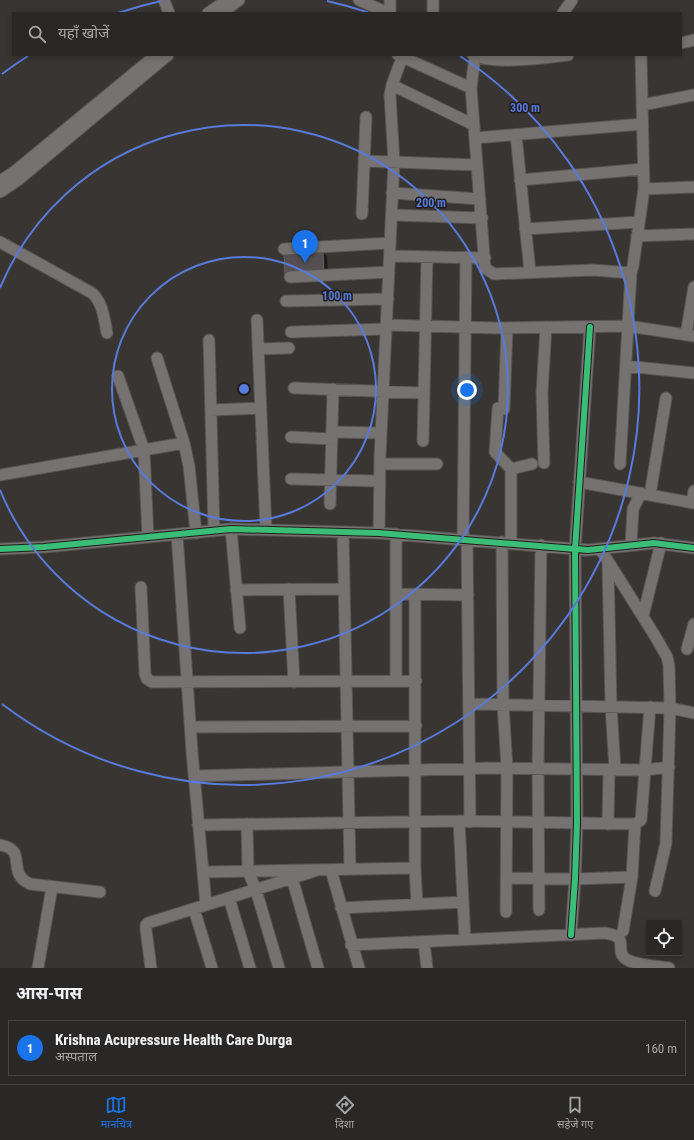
<!DOCTYPE html>
<html lang="hi">
<meta charset="utf-8">
<style>
:root{--surface:#2a2826;--page:#363432;--text:#f1f3f6;--muted:#a5a6a7;--line:#464443;--accent:#1a73e8}
body{margin:0;font-family:"Roboto Condensed","Noto Sans Devanagari",sans-serif;background:var(--page);color:var(--text)}
.controls{position:absolute;right:12px;bottom:12px;display:grid;overflow:hidden;border-radius:0px;box-shadow:0 2px 6px #0003}
.controls button{width:36px;height:36px;display:grid;place-items:center;padding:0;border:0;border-bottom:1px solid var(--line);background:var(--surface);color:var(--text);font:20px sans-serif}
.you{position:absolute;left:467px;top:390px;width:14px;height:14px;margin:-10px;border:3px solid #fff;border-radius:50%;background:#1a73e8;box-shadow:0 0 0 6px #1a73e833}
.badge{display:grid;place-items:center;width:26px;height:26px;border-radius:50%;background:var(--accent);color:#fff;font-size:13px;font-weight:700}
.pin{position:absolute;translate:-50% -33px;filter:drop-shadow(0 1px 2px #0008)}
.pin::after{content:'';position:absolute;top:21px;width:14px;height:12px;background:inherit;clip-path:polygon(0 0,100% 0,50% 100%)}
.list{margin:0;padding:0;list-style:none}
h2{display:flex;justify-content:space-between;align-items:center;height:52px;margin:0;padding:0 16px;font-size:17px}
h2 small{font-size:13px;font-weight:400;color:var(--muted)}
.list li{display:grid;grid-template-columns:26px 1fr auto;gap:12px;align-items:center;box-sizing:border-box;height:56px;margin:0 8px 8px;padding:0 8px;border:1px solid var(--line);border-radius:0px}
.list b{display:block;font-size:15px;white-space:nowrap}
.list p{margin:0;font-size:13px;white-space:nowrap;color:var(--muted)}
.list em{font-size:13px;font-style:normal;color:var(--muted)}
.icon{flex:none;width:22px;height:22px;fill:none;stroke:currentColor;stroke-width:2;stroke-linecap:round;stroke-linejoin:round}
.map{position:relative;flex:none;width:694px;height:968px;overflow:hidden}
.search{position:absolute;background:var(--surface);box-shadow:0 2px 6px #0003;left:12px;right:12px;top:12px;height:44px;display:flex;align-items:center;gap:10px;box-sizing:border-box;padding:0 14px;border-radius:0px;color:var(--muted);font-size:15px}
.sheet{height:116px;background:var(--surface)}
nav{display:flex;justify-content:space-around;align-items:center;box-sizing:border-box;height:56px;border-top:1px solid var(--line);background:var(--surface);font-size:11px;color:var(--muted)}
nav a{display:grid;justify-items:center;gap:2px}
nav .on{color:var(--accent)}
.map>svg:first-child{display:block}
.shadow{fill:#0007}
.building{fill:#554f54;stroke:#656363}
.lines{fill:none;stroke-linecap:round;stroke-linejoin:round}
.minor-casing{stroke:#565452;stroke-width:13}
.minor{stroke:#757271;stroke-width:11}
.cycleway-casing{stroke:#1f1c1b;stroke-width:8}
.cycleway{stroke:#3abd76;stroke-width:6}
.ring{fill:none;stroke:#587ada;stroke-width:2}
.centre{fill:#587ada;stroke:#1f1c1b;stroke-width:2}
.ring-label{font-size:12px;text-anchor:middle;font-weight:bold;fill:#587ada;stroke:#1f1c1b;stroke-width:3;stroke-linejoin:round;paint-order:stroke}
</style>
<div class="map">
<svg width="694" height="968" viewBox="0 0 694 968">
<rect width="100%" height="100%" fill="#383533"/>
<path class="shadow" d="M323,252L327,256L328,278L290,280Z"/>
<path class="building" d="M323,251L324,273L285,275L284,253Z"/>
<g class="lines">
<defs>
<path id="minor" d="M164,0L169,13
M359,0L388,13
M390,0V13
M433,0V13
M208,13L227,0
M222,13L239,0
M563,13L572,0
M681,43L694,40
M398,55L471,88
M473,55C495,65 543,58 568,55
M475,56L471,88L485,268L494,274L593,270L631,273
M392,85L474,125
M642,105L694,95
M516,135L530,272
M475,138L642,124
M364,161L477,165
M520,180L643,169
M0,181L14,172L156,55
M644,189L694,187
M0,192L18,180L168,55
M392,193L480,199
M362,214L366,117
M392,215L482,218
M525,229L639,222
M637,236L694,234
M0,242L92,293C103,303 104,318 107,333
M284,249L390,243
M390,256L485,258
M290,277L389,272
M286,301L388,299
M257,320L266,530
M387,325L498,328L628,326L694,336
M291,332L386,329
M686,335L694,287
M209,340L214,531
M259,349L289,348
M157,358L184,443L189,466L196,533
M626,366L694,373
M118,376L144,450L148,537
M294,388L424,393
M498,408L495,452L511,469L532,464
M504,409L507,328
M211,410L261,408
M332,432L381,433
M291,437L332,439
M423,441L427,257
M544,463L542,393L546,327
M380,464H437
M620,464L631,273L633,266L644,189L641,55
M0,475L184,443
M291,479L379,481
M579,482L694,503
M650,495L666,398
M692,503L694,491
M330,504L333,389
M231,529L240,628
M343,532L350,869
M379,533L380,456L394,162L390,95L392,85L403,55
M177,534L192,752L206,905
M396,534V681
M463,539L466,257
M467,540L470,822
M502,542L503,704L507,768L506,912
M511,543V469
M631,545L633,509L641,493
M0,549L44,547L231,529L379,533L588,550L654,543L694,548
M601,550L655,636L667,657L669,666L670,708L666,843L655,891
M608,563L611,706L615,770
M141,587L145,674L147,679L152,682L416,681
M289,589L294,682
M236,590L344,589
M397,594L468,595
M415,595V868L417,904
M643,616L661,543
M687,649L694,624
M469,704L670,708L694,713
M190,727L416,726
M194,776L490,768L645,770L669,767
M459,821L465,940
M247,824L248,871L256,890L279,968
M608,824L609,770
M198,825L459,821L635,824L641,820L650,707
M0,845C29,850 5,872 30,884L100,892
M331,870L359,968
M203,872L415,868
M292,878L318,968
M506,878L575,879L632,877
M229,898L250,968
M341,908L463,902
M194,909L212,968
M539,910L538,769L541,545
M623,931L632,877L635,824
M571,935L575,879L577,823L575,549L590,327
M424,942L427,968
M351,945L605,933C632,937 613,950 626,959C634,965 658,966 669,968
M38,968L52,887
M151,968L146,930V925L148,923L318,870"/>
</defs>
<use href="#minor" class="minor-casing"/>
<use href="#minor" class="minor"/>
<defs>
<path id="cycleway" d="M0,549L44,547L231,529L379,533L588,550L654,543L694,548
M571,935L575,879L577,823L575,549L590,327"/>
</defs>
<use href="#cycleway" class="cycleway-casing"/>
<use href="#cycleway" class="cycleway"/>
</g>
<g class="ring">
<circle cx="244" cy="389" r="132"/>
<path d="M0 288A264 264 0 1 1 0 490"/>
<path d="M2 74A397 397 0 0 1 28 56M118 13A397 397 0 0 1 161 1M327 1A397 397 0 0 1 370 13M460 56A397 397 0 1 1 2 704"/>
</g>
<circle cx="244" cy="389" r="6" class="centre"/>
<g class="ring-label">
<text x="525" y="112">300 m</text>
<text x="431" y="207">200 m</text>
<text x="337" y="300">100 m</text>
</g>
</svg>
<div class="controls">
<button><svg class="icon" aria-label="locate" viewBox="0 0 24 24"><circle cx="12" cy="12" r="6"/><path d="M12 2v4M12 18v4M2 12h4M18 12h4"/></svg></button>
</div>
<div class="you"></div>
<div class="pin badge" style="left:305px;top:263px">1</div>
<div class="search"><svg class="icon" aria-label="search" viewBox="0 0 24 24"><circle cx="10" cy="10" r="6"/><path d="M15 15l6 6"/></svg>यहाँ खोजें</div>
</div>
<section class="sheet">
<h2>आस-पास<small></small></h2>
<ul class="list">
<li><span class="badge">1</span><div><b>Krishna Acupressure Health Care Durga</b><p>अस्पताल</p></div><em>160 m</em></li>
</ul>
</section>
<nav>
<a class="on"><svg class="icon" aria-label="map" viewBox="0 0 24 24"><path d="M3 6l6-2 6 2 6-2v14l-6 2-6-2-6 2zM9 4v14M15 6v14"/></svg>मानचित्र</a>
<a><svg class="icon" aria-label="directions" viewBox="0 0 24 24"><path d="M12 3l9 9-9 9-9-9zM9 14v-3h6M13 9l2 2-2 2"/></svg>दिशा</a>
<a><svg class="icon" aria-label="saved" viewBox="0 0 24 24"><path d="M7 4h10v16l-5-4-5 4z"/></svg>सहेजे गए</a>
</nav>
